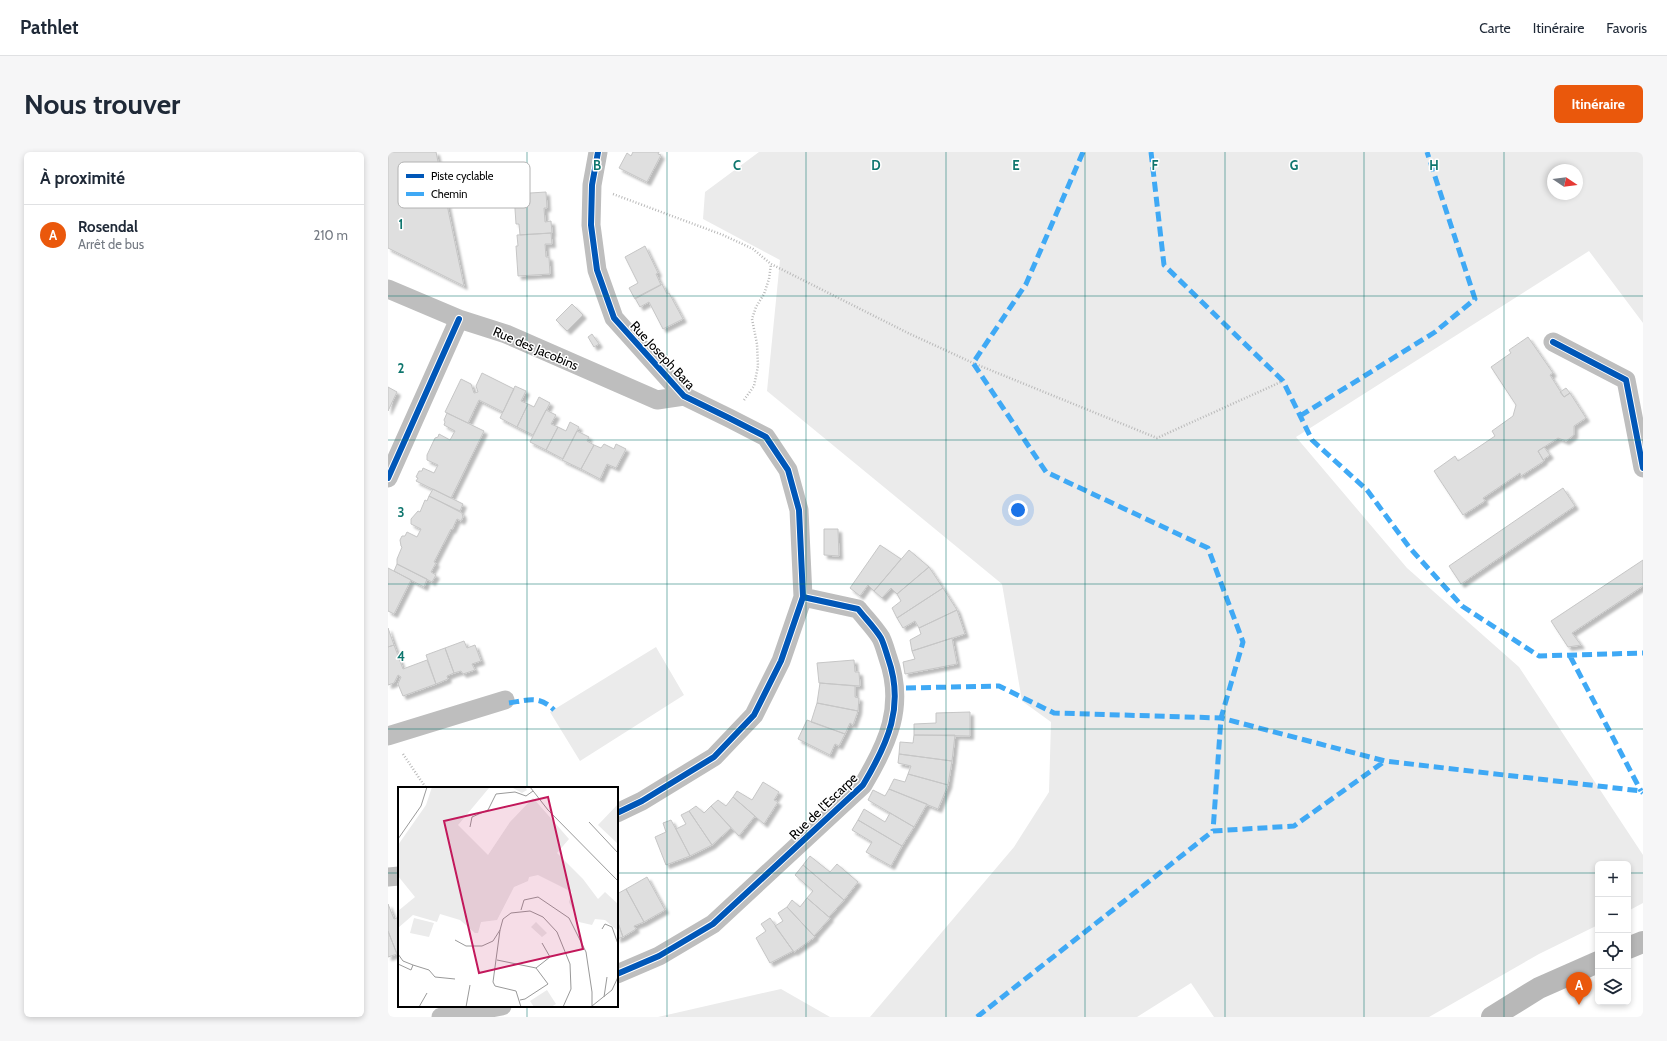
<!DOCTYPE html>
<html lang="fr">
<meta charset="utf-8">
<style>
:root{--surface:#fff;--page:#f6f6f7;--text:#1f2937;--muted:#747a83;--line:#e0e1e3;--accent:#ea580c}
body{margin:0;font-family:Cabin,sans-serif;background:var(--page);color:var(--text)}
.controls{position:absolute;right:12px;bottom:12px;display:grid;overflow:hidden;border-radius:6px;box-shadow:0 2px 6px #0003}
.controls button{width:36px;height:36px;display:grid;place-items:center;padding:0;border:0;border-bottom:1px solid var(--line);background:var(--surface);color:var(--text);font:20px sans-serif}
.compass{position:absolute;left:1159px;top:12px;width:36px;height:36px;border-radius:50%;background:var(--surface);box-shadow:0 2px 6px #0003;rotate:103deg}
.you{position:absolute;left:630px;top:358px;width:14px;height:14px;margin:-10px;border:3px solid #fff;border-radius:50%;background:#1a73e8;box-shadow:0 0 0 6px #1a73e833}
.badge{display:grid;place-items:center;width:26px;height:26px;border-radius:50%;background:var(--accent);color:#fff;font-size:13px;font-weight:700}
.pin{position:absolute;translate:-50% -33px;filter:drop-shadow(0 1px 2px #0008)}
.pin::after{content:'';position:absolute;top:21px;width:14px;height:12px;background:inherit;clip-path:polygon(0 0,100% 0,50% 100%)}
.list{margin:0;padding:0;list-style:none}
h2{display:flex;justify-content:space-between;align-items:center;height:52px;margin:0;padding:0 16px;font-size:17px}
h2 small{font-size:13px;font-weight:400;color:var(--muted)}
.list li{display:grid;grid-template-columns:26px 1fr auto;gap:12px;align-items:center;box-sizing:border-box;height:60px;padding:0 16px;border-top:1px solid var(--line)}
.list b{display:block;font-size:15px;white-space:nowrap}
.list p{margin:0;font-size:13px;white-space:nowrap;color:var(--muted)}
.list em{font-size:13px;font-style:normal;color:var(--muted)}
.icon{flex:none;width:22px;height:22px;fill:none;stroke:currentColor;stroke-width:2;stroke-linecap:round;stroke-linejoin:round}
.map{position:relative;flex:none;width:1255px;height:865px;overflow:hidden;border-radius:6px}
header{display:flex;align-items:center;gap:24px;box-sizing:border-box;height:56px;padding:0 20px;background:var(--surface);border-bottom:1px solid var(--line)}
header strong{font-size:19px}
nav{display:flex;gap:22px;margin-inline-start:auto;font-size:14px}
.intro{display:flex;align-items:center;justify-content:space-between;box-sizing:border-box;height:96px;padding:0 24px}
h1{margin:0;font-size:28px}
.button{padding:10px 18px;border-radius:6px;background:var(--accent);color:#fff;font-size:14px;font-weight:700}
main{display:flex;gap:24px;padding:0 24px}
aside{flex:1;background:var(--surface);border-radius:6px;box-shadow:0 2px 6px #0003}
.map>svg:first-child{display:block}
.green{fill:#ebebeb;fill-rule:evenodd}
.building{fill:#dfdfdf;stroke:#c6c6c6;filter:url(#shadow)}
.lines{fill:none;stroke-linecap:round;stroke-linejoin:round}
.path{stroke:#b9b9b9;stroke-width:2.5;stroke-dasharray:1 2;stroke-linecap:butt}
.street{stroke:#bebebe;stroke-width:19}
.secondary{stroke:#b8b8b8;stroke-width:22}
.quiet{stroke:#3fa9f5;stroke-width:5;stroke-dasharray:10 5;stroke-linecap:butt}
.cycleway-casing{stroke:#fff;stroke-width:8}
.cycleway{stroke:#0057b8;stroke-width:6}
.grid{fill:none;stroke:#0f766e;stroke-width:1;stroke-opacity:0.55}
.labels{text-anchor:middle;stroke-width:3;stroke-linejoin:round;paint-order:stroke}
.street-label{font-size:13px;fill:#000;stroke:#fff}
.inset-road{fill:none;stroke:#999;stroke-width:1}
.view{fill:#c2185b;fill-opacity:0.15;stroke:#c2185b;stroke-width:2}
.inset-edge{fill:none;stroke:#000;stroke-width:2}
.key{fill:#fff;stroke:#b2b2b2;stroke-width:1}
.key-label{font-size:11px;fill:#000}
.grid-label{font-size:13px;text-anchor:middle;font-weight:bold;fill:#0f766e;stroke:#fff;stroke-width:3;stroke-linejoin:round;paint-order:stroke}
</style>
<header>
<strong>Pathlet</strong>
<nav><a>Carte</a><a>Itinéraire</a><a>Favoris</a></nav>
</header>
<div class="intro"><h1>Nous trouver</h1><a class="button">Itinéraire</a></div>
<main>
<aside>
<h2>À proximité<small></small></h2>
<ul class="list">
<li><span class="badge">A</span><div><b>Rosendal</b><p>Arrêt de bus</p></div><em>210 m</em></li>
</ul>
</aside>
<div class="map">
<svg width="1255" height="865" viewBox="0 0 1255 865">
<defs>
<filter id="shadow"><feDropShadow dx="3.5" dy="3.5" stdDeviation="1" flood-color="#0004"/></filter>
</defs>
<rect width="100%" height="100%" fill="#fff"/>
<path class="green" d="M371,0H1255V171L1201,99L908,285L1019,416L1131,515L1255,703V751L1240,759V712H1210V773L1151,802L1041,865H826L803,831L749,865H482L626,695L661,640L663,570L634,549L614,432L379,239L392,108L315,67L317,40ZM1165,18H1189V42H1165Z
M268,495L296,543L192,609L162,560Z
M393,837L442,865H270Z"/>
<path class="building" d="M0,0H48L76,134L0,96Z
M245,0H271L270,2L273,3L259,30L231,16L239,1L243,4Z
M158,40L159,56H156L157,70L163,69L164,81L132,83L131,72H128L126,42Z
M163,81L164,92H157L158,105H161L162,122L130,124L128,94H130L129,83Z
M257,94L270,121L268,122L273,133L247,147L241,136L250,131L237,105Z
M274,132L279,142L281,141L295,167L275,177L261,150L252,155L247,146Z
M184,152L195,163L179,179L168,168Z
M204,182L211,192L206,195L200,185Z
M1140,185L1165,221L1162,223L1176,245L1182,241L1198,266L1186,274V283L1178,289L1170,286L1150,299L1156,309L1133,324L1132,321L1095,346L1097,349L1075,363L1046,319L1067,304L1070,309L1107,284L1104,279L1125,264L1128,253L1103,215L1123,201L1121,198Z
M94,221L126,237L115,260L91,248L80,271L57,260L73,227L83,232L86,241L90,240L88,234Z
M127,234L138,239L133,249L140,252L129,275L112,266Z
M0,235L9,240L0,259Z
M1178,236L1182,241L1176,245L1172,240Z
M151,245L162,251L145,283L129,275L140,252L146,255Z
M158,258L168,263L163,272L170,275L158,298L142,290Z
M59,261L96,279L63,346L28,329L30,326L28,325L31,319H34L35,316L46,321L50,313L39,308V303L47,286L50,285L51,282L62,288L67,279L56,273L57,270L56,268Z
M182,270L191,275L175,307L158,298L170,275L178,279Z
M189,279L201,285L199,289L206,293L193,317L174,308Z
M216,292L226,297L228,292L238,297L228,316L219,312L212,327L193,317L206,293L213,296Z
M1156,295L1162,303L1155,308L1150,299Z
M1175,336L1187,354L1073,432L1061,414Z
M45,337L75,352L72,359L41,344Z
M41,344L74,361L75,365L73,369L69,367L64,378L63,377L46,410L48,411L43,420L48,423L44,430L9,412V407L14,395L13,394L12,388L14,384H17L19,380L29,385L33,377L23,372V367L30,359L32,360L37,348L39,349Z
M436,377H450L451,404L436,403Z
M492,393L513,407L486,439L480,433L472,444L462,436Z
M521,398L541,415L509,442L503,436L494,446L486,439Z
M1255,408V434L1184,481L1193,493L1180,495L1163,469Z
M9,412L39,427L36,435L6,419Z
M541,415L555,436L509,466L504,456L513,449L509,442Z
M0,416L23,428L6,462L0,459Z
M555,436L569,458L531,476L527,469L515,476L509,466Z
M569,458L577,482L524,499L522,488L533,482L531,476Z
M0,476L6,493L0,495Z
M564,486L569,512L517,522L515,510L527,507L524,499Z
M76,489L79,496L87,493L93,509L84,512L87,518L75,522L73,519L66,521L57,496Z
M6,493L15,517L39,508L48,532L15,544L10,532L13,525L10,523L6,531L0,533V495Z
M57,496L66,521L59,524L60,527L48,532L38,503Z
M466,508L467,520H471L472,534L431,531L429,511Z
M432,531L467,534V545L471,546L470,559L429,551Z
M429,551L470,559L465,573L462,571L457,582L423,570Z
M582,560V584L526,583V572L548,571V561Z
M419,568L457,582L451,594L447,592L442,603L410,587Z
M526,583H567L564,609L511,602L512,590L525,591Z
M511,602L564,609L560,633L520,622L523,614L510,611Z
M520,622L560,633L550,657L501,637L506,627L517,630Z
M375,630L391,640L386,648L390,650L376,672L345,645L349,639L364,648Z
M501,637L539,652L526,675L480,648L485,638L497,644Z
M345,645L367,664L351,684L323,654L330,648L338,654Z
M308,654L316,661L323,654L343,676L324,693L301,659Z
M476,657L497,670L502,661L526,675L514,694L470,668Z
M301,659L324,693L302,704L288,677L298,672L293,663Z
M283,668L302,704L278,713L267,685L278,680L275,671Z
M470,668L514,694L503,714L478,700L484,690L464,678Z
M422,704L442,720L449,712L470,730L456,748L415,713Z
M415,713L456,748L441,765L419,746L425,739L407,723Z
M259,725L277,758L256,770L238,737Z
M238,737L256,770L246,774L248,777L235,785L229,768V742Z
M419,746L442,766L426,784L399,755L404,748L412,755Z
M0,752L6,767L11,765V801L9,802L0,779Z
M399,755L427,785L406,800L387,774L395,769L390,761Z
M382,766L405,799L382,811L368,786L378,779L373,772Z
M229,768L235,785L229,787Z
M0,779L9,802L0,805Z"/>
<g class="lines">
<path class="path" d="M225,42L335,83L365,97L383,112L520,181L585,211L769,286L895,229
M356,248L366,234L370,214L369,192L364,167L368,155L376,142L381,127L383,112
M15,602L38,636"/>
<path class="street" d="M210,0L204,33L203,73L209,118L226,166L296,244L341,266L378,285L400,318L411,358L415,445L393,509L366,563L326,605L254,649L229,661
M0,137L71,167L118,182L269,248L296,244
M1165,190L1238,228L1255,316
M0,326L71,167
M0,584L117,548
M0,725L11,724
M229,822L271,804L325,772L475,633C500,591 517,554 500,506C498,500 496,492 493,486C487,476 477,466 470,457L415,445
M53,865L114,854"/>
<path class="secondary" d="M1240,796L1255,790
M1104,865L1151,836L1210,810"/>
<path class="quiet" d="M695,0L638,132L585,211L658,320L820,396L855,490L833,566L825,679
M763,0L776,113L895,229L924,288L979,338L1021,395L1074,454L1151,504L1255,501
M912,264L1047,180L1087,147L1039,0
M1182,504L1253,639
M518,536L611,534L666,561L833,566L997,609L1253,639L1255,641
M121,551C140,548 151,543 166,558
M589,865L825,679L906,674L997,609"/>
<defs>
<path id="cycleway" d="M210,0L204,33L203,73L209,118L226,166L296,244L341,266L378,285L400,318L411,358L415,445L393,509L366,563L326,605L254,649L229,661
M1165,190L1238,228L1255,316
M0,326L71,167
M229,822L271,804L325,772L475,633C500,591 517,554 500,506C498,500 496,492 493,486C487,476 477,466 470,457L415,445"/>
</defs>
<use href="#cycleway" class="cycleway-casing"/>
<use href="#cycleway" class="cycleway"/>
</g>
<path class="grid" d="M139,0V636M279,0V865M418,0V865M558,0V865M697,0V865M837,0V865M976,0V865M1116,0V865M0,144H1255M0,288H1255M0,432H1255M0,577H1255M0,721H11M229,721H1210M1240,721H1255M139,854V865"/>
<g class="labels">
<g class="street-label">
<text transform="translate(148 196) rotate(23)" y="5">Rue des Jacobins</text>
<text transform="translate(275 203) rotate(47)" y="5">Rue Joseph Bara</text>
<text transform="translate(435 654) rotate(-44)" y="5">Rue de l'Escarpe</text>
</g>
</g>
<g transform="translate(10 635)">
<rect width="220" height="220" fill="#fff"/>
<path d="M34,0H127L129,3L124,6L115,1H91L60,38L90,68L112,35L135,11L171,52L159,66L185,92L200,112L207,105L220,117V144L207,133L197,132L194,138L181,135L171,115L174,105L140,88L131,90L130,94L116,100L99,133L83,135L80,146H77L62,133L42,127L39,135L15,128L0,141V124L17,110L0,89V58L28,18ZM220,17V57L200,38ZM16,131L36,136L31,150L12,146ZM138,135L149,146L144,150L133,140ZM149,203L158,217L153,220H136L132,214Z" fill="#ebebeb"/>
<path class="inset-road" d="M132,0L150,23L220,94M191,35L220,66M72,40L74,30L90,23L98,7L117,5L128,9L135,4M0,52L23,19L29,0M123,123L126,113L140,110L171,131L188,165L194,205V220M204,142L207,137L214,140L220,157M102,143L95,195L97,199L118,204L123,220M57,153L68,159H84L95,154L102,143L105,132L113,126L132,124L145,130L159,145L172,177L173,202L165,220M0,167L5,174L15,178M99,173L138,181M0,177L13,183L15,178L31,183L37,190L57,192M206,210L209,190M122,213L127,212L150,197L138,181L152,170L144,156M194,219L214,203L220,190M21,220L29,206M68,220L72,198"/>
<path class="view" d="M150,10L185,162L81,186L46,34Z"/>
<rect width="220" height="220" class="inset-edge"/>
</g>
<rect x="10" y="10" width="132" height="46" rx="6" class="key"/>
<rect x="18" y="22" width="18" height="4" fill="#0057b8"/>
<rect x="18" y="40" width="18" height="4" fill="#3fa9f5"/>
<g class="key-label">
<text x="43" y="28">Piste cyclable</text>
<text x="43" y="46">Chemin</text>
</g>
<g class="grid-label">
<text x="209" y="18">B</text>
<text x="349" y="18">C</text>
<text x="488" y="18">D</text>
<text x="628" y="18">E</text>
<text x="767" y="18">F</text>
<text x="906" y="18">G</text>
<text x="1046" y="18">H</text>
<text x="13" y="77">1</text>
<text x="13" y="221">2</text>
<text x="13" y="365">3</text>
<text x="13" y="509">4</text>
</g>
</svg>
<div class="controls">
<button>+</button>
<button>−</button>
<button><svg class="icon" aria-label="locate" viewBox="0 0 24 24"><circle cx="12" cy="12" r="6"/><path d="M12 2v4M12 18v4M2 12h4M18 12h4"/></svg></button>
<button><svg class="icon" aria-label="layers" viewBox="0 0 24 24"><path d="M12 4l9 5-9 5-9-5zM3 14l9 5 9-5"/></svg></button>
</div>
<svg class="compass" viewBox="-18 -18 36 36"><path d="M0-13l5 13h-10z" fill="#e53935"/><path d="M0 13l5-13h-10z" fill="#747a83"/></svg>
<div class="you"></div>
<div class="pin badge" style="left:1191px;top:853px">A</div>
</div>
</main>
